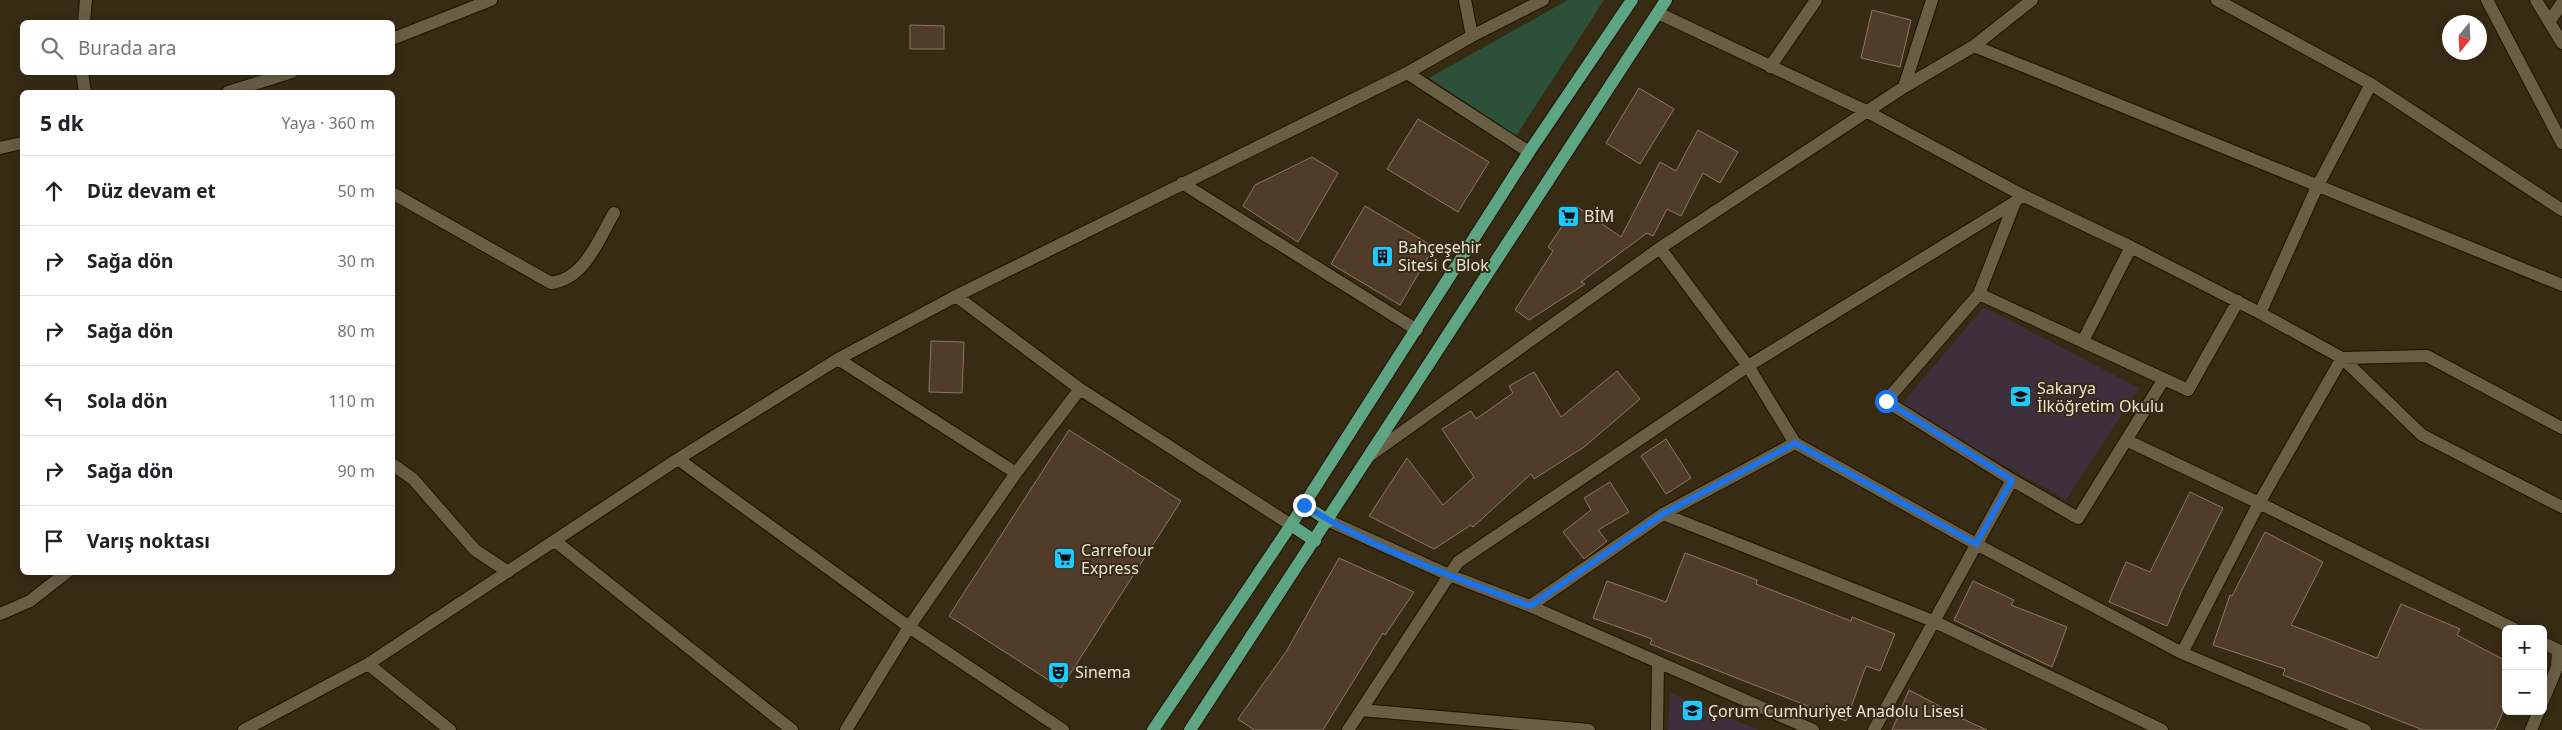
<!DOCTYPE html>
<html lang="tr">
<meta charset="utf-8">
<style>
:root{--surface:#fff;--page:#f2f2f2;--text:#202124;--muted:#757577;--line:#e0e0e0}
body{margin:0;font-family:"Noto Sans",sans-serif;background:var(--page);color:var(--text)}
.controls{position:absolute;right:15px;bottom:15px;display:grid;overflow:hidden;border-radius:8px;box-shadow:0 2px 12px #0003}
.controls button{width:45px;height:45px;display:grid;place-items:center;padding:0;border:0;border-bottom:1px solid var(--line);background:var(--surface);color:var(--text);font:25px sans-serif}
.compass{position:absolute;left:2442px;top:15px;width:45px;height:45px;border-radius:50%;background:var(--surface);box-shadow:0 2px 12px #0003;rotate:198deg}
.stop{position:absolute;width:15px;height:15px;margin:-11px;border:4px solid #1a73e8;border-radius:50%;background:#fff}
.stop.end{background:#1a73e8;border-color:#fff;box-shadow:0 1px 5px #0008}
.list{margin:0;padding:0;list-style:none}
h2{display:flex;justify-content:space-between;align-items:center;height:65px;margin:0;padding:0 20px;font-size:21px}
h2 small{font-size:16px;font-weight:400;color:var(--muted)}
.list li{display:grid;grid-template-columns:32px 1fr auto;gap:15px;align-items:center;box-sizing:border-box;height:70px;padding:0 20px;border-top:1px solid var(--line)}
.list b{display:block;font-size:19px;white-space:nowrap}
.list em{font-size:16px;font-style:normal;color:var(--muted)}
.icon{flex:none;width:28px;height:28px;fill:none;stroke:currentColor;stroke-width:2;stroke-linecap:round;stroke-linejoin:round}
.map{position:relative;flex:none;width:2562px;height:730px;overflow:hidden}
.search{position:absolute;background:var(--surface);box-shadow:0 2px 12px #0003;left:20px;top:20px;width:375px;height:55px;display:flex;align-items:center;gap:12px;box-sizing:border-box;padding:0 18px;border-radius:8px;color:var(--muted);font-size:19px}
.panel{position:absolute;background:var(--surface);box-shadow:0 2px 12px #0003;left:20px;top:90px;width:375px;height:485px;border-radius:8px}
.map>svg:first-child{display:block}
.education{fill:#3e2f3c}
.green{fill:#2c5138}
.building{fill:#503c29;stroke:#8d7763}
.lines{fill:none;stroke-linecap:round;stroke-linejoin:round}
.minor-casing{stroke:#1e1400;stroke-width:14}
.major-casing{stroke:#1e1400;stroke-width:14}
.minor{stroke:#6a5e45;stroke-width:12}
.major{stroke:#5da583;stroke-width:12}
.route{stroke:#1a73e8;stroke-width:6}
.labels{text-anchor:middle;stroke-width:4;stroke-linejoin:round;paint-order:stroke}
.poi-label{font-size:16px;fill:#ece5d7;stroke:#372b14;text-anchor:start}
</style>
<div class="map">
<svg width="2562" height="730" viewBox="0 0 2562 730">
<rect width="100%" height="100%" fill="#372b14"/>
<path class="education" d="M1984,307L2139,388L2066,500L1900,406Z
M1670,693L1759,730H1668Z"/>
<path class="green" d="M1568,0H1604L1516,136L1429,78Z"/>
<path class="building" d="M1872,10L1911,20L1900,67L1861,58Z
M910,25L944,26V49H910Z
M1639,88L1674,109L1640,164L1606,143Z
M1418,119L1489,162L1458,212L1387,169Z
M1698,130L1738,152L1720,183L1703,173L1681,216L1667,209L1653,236L1647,233L1581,282L1585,284L1529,320L1515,310L1553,251L1548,247L1576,206L1621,237L1660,162L1676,171Z
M1312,157L1338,173L1298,242L1243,206L1255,185Z
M1365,206L1434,247L1400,305L1331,264Z
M931,341L964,342L962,393L929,392Z
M1617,371L1640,399L1584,447L1534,479L1531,474L1473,527L1471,525L1434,549L1369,516L1407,458L1443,505L1474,477L1442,429L1471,411L1476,419L1513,393L1509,386L1534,372L1561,417Z
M1069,430L1181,501L1061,688L949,616Z
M1666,439L1691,478L1666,494L1641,456Z
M1610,482L1629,512L1598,530L1607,541L1584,559L1563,532L1591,510L1584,498Z
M2190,492L2223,508L2182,590L2167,626L2109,602L2126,562L2150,572Z
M2265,532L2323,562L2291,625L2377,658L2401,604L2460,629L2457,635L2506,661V705L2495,730H2423L2283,675L2285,669L2213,645L2230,595L2232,596Z
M1685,553L1757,580L1756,584L1851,621L1852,617L1895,634L1880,671L1866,666L1846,721L1650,644L1652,639L1593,618L1607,581L1666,602Z
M1339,558L1414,592L1385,635L1383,633L1323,730H1254L1238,719L1286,652Z
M1973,581L2014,600L2011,605L2067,627L2052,667L1954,620Z
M1909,690L1953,713L1952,714L1987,730H1892Z"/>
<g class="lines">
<defs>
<path id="minor" d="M1465,0L1472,36
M2217,0L2371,84L2562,210
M2487,0L2562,143
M2536,0L2562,43
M1658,13L1868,112L2022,195L2131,247L2260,313L2342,358L2422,435L2562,507
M84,22L86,0
M2549,22L2562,3
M392,39L491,0
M1974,46L2562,285
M1770,67L1816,0
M82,72L85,92
M1407,73L1529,152
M1904,87L1932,0
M228,92L292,72
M0,148L22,143
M1182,183L1417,330
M392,193L551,283C585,279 598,240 614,213
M2015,202L1979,294L1886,401L2012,480L2078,518L2164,379
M1660,248L1748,366L1795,443L1976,544L2182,653L2365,730
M1979,294L2188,390L2238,301
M956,296L1080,389L1291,525
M2260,313L2317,187L2371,84
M2083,341L2131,247
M838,359L1016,473
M2128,441L2259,503L2514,629
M1369,456L1660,248L1904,87L1974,46L2032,0
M678,459L909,627L1063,730
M392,464L413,479L475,550L508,572
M1663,514L1933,621L2162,730
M1329,521L1449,575L1530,606L1813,730
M555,541L792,730
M1530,606L1663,514L1795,443
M0,614L30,601L67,572
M2543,643L2558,650L2557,667L2543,701
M2182,653L2259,503L2342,358L2427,356L2562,428
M368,664L450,730
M1361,710L1589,730
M244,730L368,664L678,459L838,359L956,296L1407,73L1472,36L1543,0
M846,730L909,627L1016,473L1080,389
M1348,730L1458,562L1748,366L2015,202L2022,195
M1657,730L1658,664
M1874,730L2012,480
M2531,730L2539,711"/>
<path id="major" d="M1304,505L1329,521
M1291,525L1315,541
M1153,730L1291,525L1529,152L1632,0
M1190,730L1666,0"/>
</defs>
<use href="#minor" class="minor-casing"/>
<use href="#major" class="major-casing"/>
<use href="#minor" class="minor"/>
<use href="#major" class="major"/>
</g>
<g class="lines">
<path class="route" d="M1304,505C1372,549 1455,577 1530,606L1663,514L1795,443L1976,544L2012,480L1886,401"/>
</g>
<defs>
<symbol id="supermarket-square" viewBox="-11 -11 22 22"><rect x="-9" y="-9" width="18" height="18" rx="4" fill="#20c9fd" stroke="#372b14"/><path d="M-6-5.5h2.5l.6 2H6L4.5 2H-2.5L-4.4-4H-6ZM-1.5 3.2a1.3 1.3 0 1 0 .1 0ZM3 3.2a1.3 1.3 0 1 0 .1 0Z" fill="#111"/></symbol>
<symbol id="building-square" viewBox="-11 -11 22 22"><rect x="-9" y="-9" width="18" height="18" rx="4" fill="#20c9fd" stroke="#372b14"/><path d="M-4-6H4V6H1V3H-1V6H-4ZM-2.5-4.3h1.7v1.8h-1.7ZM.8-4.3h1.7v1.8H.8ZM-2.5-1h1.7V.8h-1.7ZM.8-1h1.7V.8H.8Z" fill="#111"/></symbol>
<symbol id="school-square" viewBox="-11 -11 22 22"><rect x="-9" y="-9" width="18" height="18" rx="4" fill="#20c9fd" stroke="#372b14"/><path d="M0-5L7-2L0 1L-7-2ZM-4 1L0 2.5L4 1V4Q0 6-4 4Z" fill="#111"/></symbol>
<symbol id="theatre-square" viewBox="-11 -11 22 22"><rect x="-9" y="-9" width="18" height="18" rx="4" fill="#20c9fd" stroke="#372b14"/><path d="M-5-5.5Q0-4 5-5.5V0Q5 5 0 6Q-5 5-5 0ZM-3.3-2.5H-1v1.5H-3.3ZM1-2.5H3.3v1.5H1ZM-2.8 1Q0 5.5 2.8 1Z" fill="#111"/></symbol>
</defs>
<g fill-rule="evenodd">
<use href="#supermarket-square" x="1556" y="204" width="25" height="25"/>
<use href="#building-square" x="1370" y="244" width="25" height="25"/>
<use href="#school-square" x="2008" y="384" width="25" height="25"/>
<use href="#supermarket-square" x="1052" y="546" width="25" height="25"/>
<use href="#theatre-square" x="1046" y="660" width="25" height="25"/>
<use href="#school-square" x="1680" y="698" width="25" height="25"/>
</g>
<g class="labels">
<g class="poi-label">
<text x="1584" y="222">BİM</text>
<text x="1398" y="253">Bahçeşehir<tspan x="1398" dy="18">Sitesi C Blok</tspan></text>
<text x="2037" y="394">Sakarya<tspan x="2037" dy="18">İlköğretim Okulu</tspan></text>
<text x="1081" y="556">Carrefour<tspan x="1081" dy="18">Express</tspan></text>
<text x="1075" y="678">Sinema</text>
<text x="1708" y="717">Çorum Cumhuriyet Anadolu Lisesi</text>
</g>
</g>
</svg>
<div class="controls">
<button>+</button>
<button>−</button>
</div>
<svg class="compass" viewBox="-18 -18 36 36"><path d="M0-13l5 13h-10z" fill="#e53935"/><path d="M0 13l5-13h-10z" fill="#757577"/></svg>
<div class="stop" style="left:1886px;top:401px"></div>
<div class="stop end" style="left:1304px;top:505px"></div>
<div class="search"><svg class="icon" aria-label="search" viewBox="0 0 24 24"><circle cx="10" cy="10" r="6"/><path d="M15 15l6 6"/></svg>Burada ara</div>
<section class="panel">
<h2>5 dk<small>Yaya · 360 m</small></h2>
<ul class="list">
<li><svg class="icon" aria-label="ahead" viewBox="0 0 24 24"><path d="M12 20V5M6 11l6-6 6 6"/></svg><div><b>Düz devam et</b></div><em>50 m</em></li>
<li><svg class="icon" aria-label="right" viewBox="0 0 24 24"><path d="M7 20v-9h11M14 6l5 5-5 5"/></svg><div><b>Sağa dön</b></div><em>30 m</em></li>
<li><svg class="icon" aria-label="right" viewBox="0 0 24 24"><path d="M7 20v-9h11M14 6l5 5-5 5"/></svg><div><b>Sağa dön</b></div><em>80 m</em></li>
<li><svg class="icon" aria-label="left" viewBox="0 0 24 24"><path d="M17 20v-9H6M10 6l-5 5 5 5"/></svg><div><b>Sola dön</b></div><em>110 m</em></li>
<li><svg class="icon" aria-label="right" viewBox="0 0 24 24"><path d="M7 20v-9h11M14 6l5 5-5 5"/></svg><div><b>Sağa dön</b></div><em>90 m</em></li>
<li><svg class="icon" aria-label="arrive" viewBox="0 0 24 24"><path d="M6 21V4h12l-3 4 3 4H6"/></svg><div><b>Varış noktası</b></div></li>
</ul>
</section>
</div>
